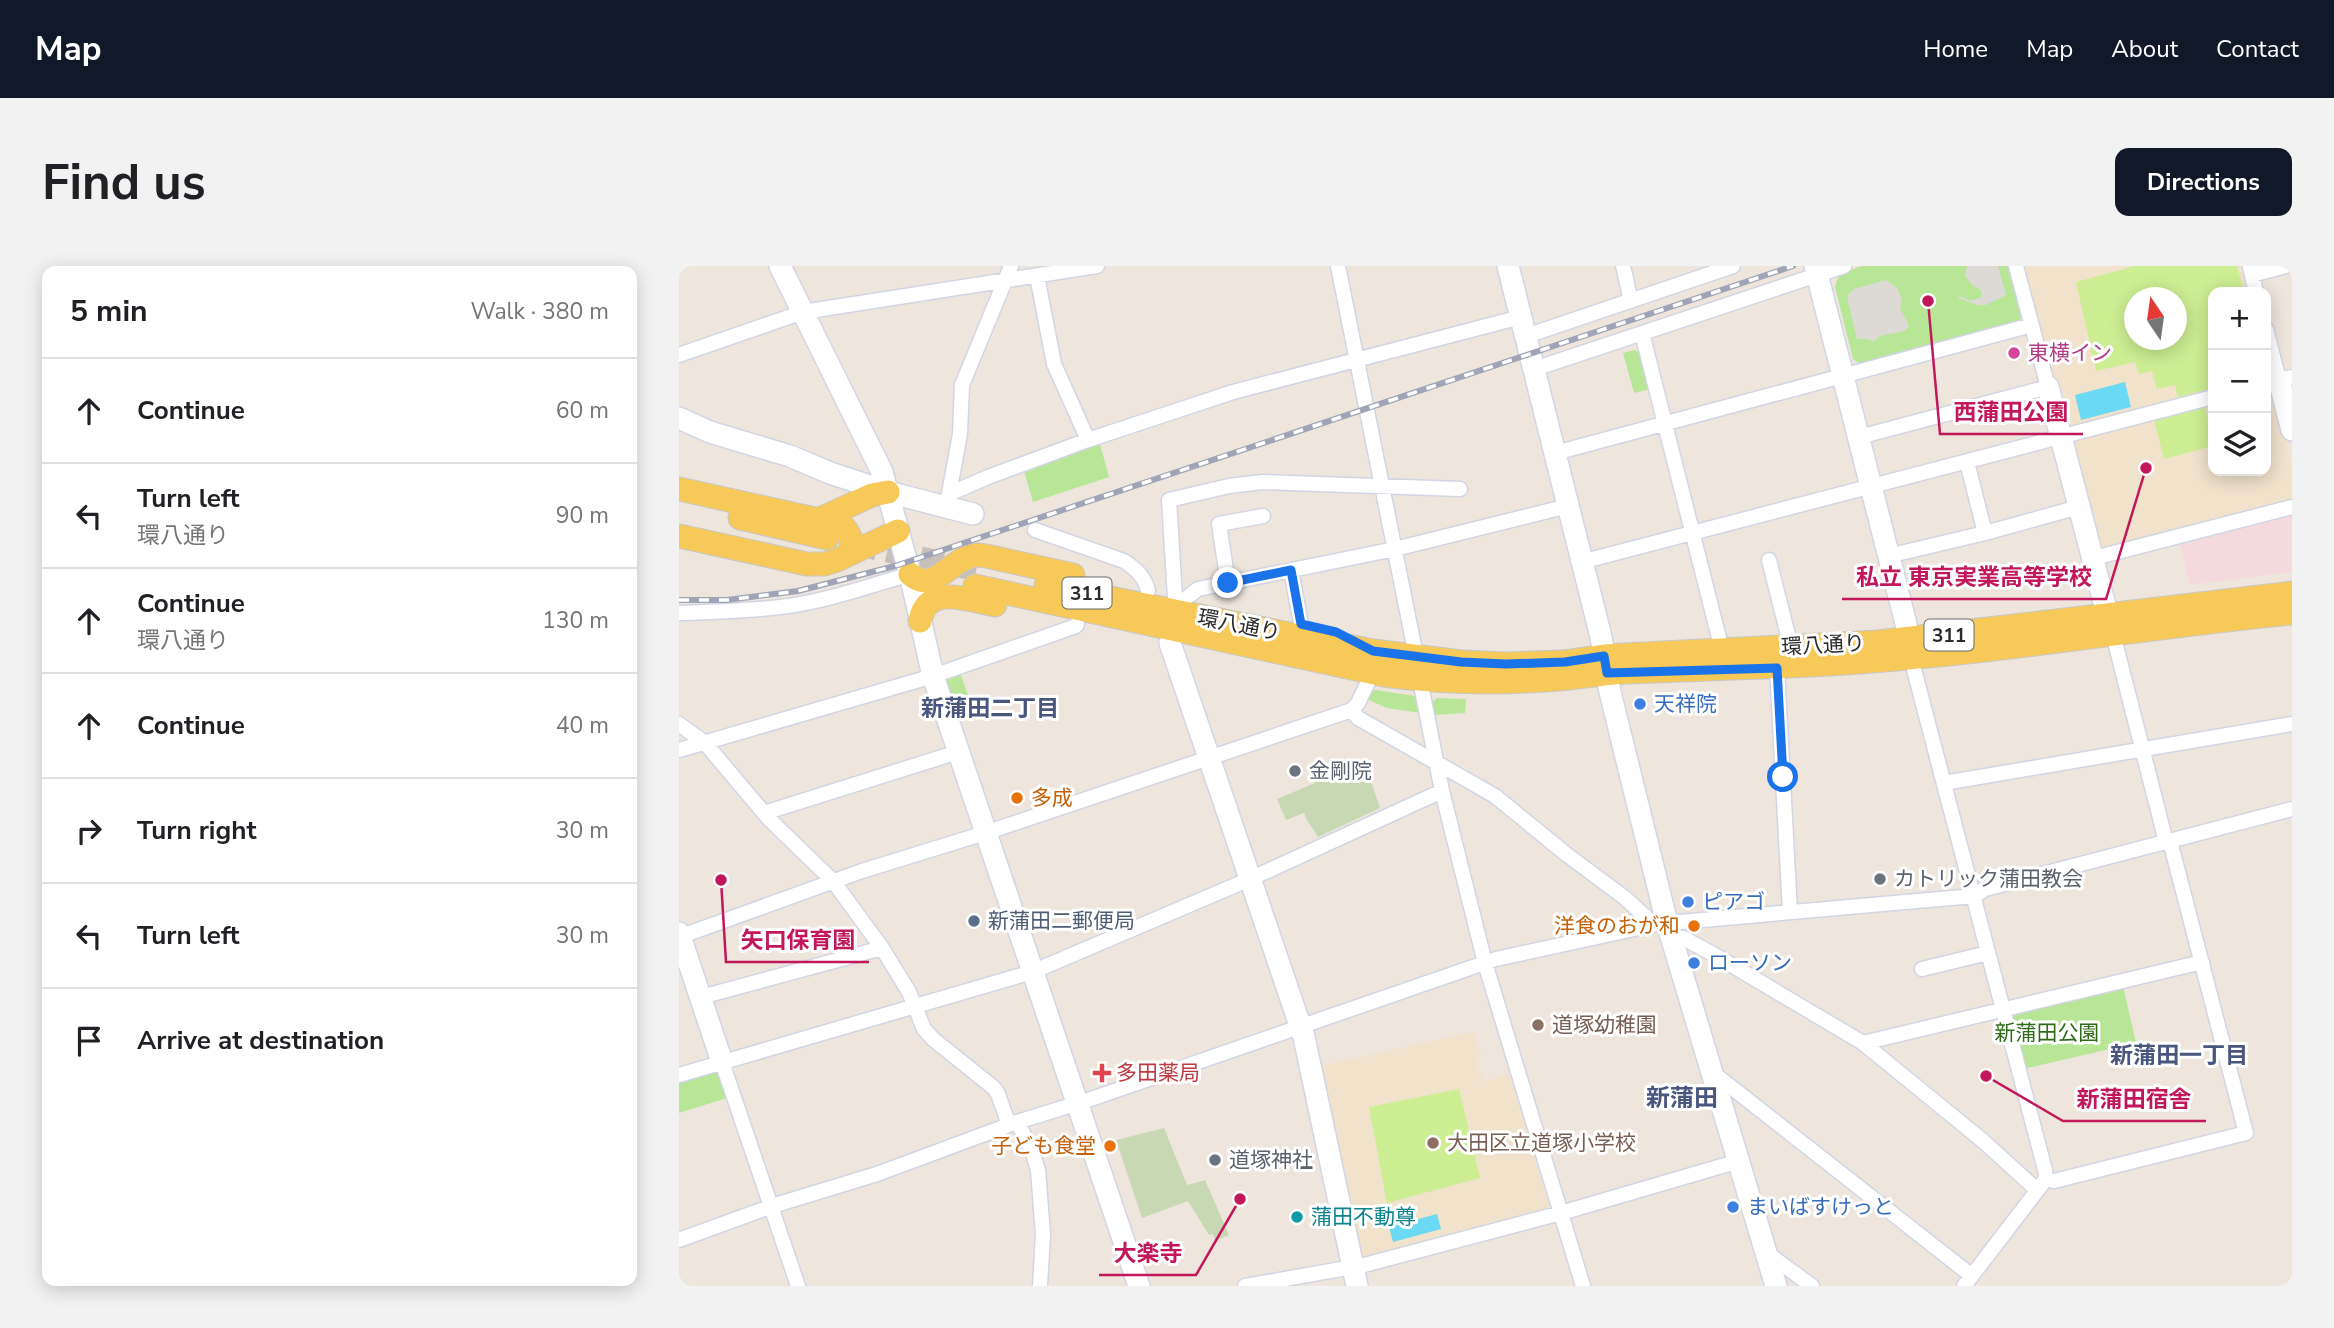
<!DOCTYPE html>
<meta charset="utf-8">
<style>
:root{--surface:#fff;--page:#f2f2f2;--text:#202124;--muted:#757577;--line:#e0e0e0;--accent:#111827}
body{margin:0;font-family:"Nunito Sans","Noto Sans JP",sans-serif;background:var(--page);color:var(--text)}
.controls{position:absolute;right:21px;top:21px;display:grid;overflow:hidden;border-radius:14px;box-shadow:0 4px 18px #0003}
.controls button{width:63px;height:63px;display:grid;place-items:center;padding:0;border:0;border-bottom:2px solid var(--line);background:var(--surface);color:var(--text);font:35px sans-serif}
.compass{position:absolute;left:1445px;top:21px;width:63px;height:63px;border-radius:50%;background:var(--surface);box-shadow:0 4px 18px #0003;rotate:347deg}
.stop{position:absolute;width:21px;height:21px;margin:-16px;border:5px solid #1a73e8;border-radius:50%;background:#fff}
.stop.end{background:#1a73e8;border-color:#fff;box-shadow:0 2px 7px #0008}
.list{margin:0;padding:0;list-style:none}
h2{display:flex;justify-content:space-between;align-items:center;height:91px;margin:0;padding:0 28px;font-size:30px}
h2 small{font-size:23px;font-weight:400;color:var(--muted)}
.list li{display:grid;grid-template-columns:46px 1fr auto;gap:21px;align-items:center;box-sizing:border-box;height:105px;padding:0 28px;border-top:2px solid var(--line)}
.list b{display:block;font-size:26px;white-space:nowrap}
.list p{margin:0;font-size:23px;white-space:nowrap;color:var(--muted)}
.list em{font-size:23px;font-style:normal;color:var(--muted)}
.icon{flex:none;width:38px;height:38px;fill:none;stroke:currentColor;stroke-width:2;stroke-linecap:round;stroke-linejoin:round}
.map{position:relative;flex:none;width:1613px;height:1020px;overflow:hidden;border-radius:14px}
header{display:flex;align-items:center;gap:42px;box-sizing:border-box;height:98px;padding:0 35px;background:var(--accent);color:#fff}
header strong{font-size:33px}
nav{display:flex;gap:38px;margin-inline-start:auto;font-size:24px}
.intro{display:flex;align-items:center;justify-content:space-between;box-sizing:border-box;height:168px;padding:0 42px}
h1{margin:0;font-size:49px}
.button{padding:18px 32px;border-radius:14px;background:var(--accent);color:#fff;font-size:24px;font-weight:700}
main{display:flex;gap:42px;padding:0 42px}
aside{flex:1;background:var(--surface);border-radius:14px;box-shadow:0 4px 18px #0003}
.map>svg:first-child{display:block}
.education{fill:#f0e2cb;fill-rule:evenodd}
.medical{fill:#f5dadd}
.green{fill:#b7e697}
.cemetery{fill:#c7d8b3}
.pitch{fill:#cdee92;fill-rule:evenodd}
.plaza{fill:#ddd9d4}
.water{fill:#6bd8f4}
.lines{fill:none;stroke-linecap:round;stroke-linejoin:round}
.primary-tunnel{stroke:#c7c0b9;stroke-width:23;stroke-dasharray:23 11;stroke-linecap:butt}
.street-casing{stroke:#d2d6e4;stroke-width:17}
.secondary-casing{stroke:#d2d6e4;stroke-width:24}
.primary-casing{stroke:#c8c8c8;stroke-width:25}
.street{stroke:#fff;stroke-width:14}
.secondary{stroke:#fff;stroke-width:21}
.primary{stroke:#f7c958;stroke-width:23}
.rail-casing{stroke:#9fa4b6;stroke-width:6}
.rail{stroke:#fff;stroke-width:3.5;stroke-dasharray:10;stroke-linecap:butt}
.route{stroke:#1a73e8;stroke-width:9}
.hotel-dot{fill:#d1479c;stroke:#fff;stroke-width:2.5}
.shop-dot{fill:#3f7fe0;stroke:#fff;stroke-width:2.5}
.worship-dot{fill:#6b7280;stroke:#fff;stroke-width:2.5}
.food-dot{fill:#e8710a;stroke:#fff;stroke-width:2.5}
.service-dot{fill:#5c6f8a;stroke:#fff;stroke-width:2.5}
.education-dot{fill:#8d6e63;stroke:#fff;stroke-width:2.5}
.health-dot{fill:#e0444e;stroke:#fff;stroke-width:2.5}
.culture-dot{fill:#0f9aa8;stroke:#fff;stroke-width:2.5}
.labels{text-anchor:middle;stroke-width:6;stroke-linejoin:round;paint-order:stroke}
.shield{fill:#fff;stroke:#6b6b6b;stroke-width:2}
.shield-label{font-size:19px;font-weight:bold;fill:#2b2b2b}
.hotel-label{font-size:21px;fill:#b23c85;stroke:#fff;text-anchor:start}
.street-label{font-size:21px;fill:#2b2b2b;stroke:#fff}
.shop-label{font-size:21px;fill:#366cbe;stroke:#fff;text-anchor:start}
.worship-label{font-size:21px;fill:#5b616d;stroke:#fff;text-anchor:start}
.food-label{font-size:21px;fill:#c56008;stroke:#fff;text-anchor:end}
.service-label{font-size:21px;fill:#4e5e75;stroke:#fff;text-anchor:start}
.education-label{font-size:21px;fill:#785e54;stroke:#fff;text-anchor:start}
.park-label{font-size:21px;fill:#2e6c17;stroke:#fff}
.health-label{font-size:21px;fill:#be3a42;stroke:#fff;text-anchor:start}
.culture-label{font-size:21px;fill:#0d838f;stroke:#fff;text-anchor:start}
.neighbourhood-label{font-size:23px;font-weight:bold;fill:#49567e;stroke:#fff}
.quarter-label{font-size:24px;font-weight:bold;fill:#49567e;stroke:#fff}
.leader{fill:none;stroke:#c2185b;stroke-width:2.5}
.callout-dot{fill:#c2185b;stroke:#fff;stroke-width:2.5}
.callout-label{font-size:23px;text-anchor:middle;font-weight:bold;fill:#c2185b;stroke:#fff;stroke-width:6;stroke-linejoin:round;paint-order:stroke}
</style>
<header>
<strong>Map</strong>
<nav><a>Home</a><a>Map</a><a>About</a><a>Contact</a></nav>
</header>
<div class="intro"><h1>Find us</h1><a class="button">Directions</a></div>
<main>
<aside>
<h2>5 min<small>Walk · 380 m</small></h2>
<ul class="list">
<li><svg class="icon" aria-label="ahead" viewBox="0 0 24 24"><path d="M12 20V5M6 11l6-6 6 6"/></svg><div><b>Continue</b></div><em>60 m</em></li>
<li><svg class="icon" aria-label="left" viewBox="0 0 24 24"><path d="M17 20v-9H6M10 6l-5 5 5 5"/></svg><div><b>Turn left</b><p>環八通り</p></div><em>90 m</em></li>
<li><svg class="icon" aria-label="ahead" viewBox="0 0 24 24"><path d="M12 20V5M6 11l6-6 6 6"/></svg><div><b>Continue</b><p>環八通り</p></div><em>130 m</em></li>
<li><svg class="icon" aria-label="ahead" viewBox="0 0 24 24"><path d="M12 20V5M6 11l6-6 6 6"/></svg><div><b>Continue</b></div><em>40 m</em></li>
<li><svg class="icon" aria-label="right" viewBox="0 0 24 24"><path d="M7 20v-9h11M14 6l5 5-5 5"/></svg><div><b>Turn right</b></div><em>30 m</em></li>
<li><svg class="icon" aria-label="left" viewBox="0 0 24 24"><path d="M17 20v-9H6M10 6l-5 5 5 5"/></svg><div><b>Turn left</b></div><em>30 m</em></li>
<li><svg class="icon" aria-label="arrive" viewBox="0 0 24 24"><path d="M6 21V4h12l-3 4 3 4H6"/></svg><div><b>Arrive at destination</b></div></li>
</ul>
</aside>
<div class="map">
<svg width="1613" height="1020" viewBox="0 0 1613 1020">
<rect width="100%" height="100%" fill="#eee5dd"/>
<path class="education" d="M1343,0H1562L1569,26H1534V125L1395,161L1384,156ZM1456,32H1498V74H1456Z
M1587,123L1595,129L1613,199V236L1429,283L1421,281L1393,174L1534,137V205H1587Z
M794,766L803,791L797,793L804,816L830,808L870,938L867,943L685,990L679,986L641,800Z"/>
<path class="medical" d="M1613,249V306L1511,319L1501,279Z"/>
<path class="green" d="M1183,0H1330L1343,50L1339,58L1180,97L1174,93L1156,21L1160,8Z
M955,84L963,88L971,123L955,127L944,87Z
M421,178L430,211L354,236L345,205Z
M282,409L291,435L301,432L306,446L278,456L264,415Z
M696,424L736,430L739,431L742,447L708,442L690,434V427Z
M758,432L787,433L786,447L755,449L754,436Z
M1444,720L1457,777L1344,803L1331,746Z
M39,804L48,832L0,847V816Z"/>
<path class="cemetery" d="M685,495L701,542L639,571C634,562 629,558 625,547L607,554L598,533L636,517L635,511Z
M485,862L508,919L526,914L550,969L536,975L534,968L530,969L509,935L463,952L437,874Z"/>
<path class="pitch" d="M1456,0H1558L1565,26H1534V122L1499,131L1496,119L1478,123L1473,105L1460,108L1456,96L1417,105L1397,16ZM1456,32H1498V74H1456Z
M1526,141L1534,180L1485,193L1475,154Z
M780,823L801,912L708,937L690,841Z"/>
<path class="plaza" d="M1288,0H1319L1327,29L1307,39H1298L1279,32L1281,30L1292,35L1302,31V24L1293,19L1286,10Z
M1207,14L1218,22L1223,34L1221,42L1230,60L1226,65L1201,70L1194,76L1189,73H1178L1168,30L1175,23Z"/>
<path class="water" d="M1446,116L1452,141L1402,154L1396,129Z
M758,948L762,963L714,976L710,961Z"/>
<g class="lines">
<path class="primary-tunnel" d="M175,278L303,305"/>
<defs>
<path id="street" d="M659,0L737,390
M944,0L952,35
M1571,1L1577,26
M1573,9L1607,0
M358,10L375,98L409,174
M1587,63L1600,114
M963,67L1043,384
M847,70L1054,0
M0,89L124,46L418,0
M855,103L1165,0
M1587,117L1613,111
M1180,171L1369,121L1337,0
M876,187L1353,59
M1288,196L1306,267
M270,228L309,211L409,174L554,126L842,51
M269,233L281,168L283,119L332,0
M356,264L445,295C457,303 466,311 469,325
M1209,290L1306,267L1400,241
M1415,292L1613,241
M1090,294L1112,381
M902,296L1534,131
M612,304L622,358
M549,317L540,258L584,250
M496,331L490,234L550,220L583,216L781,223
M506,333L519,323L716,283L889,240
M0,347C36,346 73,345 109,340C150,334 191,320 231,308
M1434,368L1487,576
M1232,392L1366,904L1367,913L1285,1020
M1098,402L1111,646
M741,414L763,525L806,697L904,1020
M673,444L679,452L816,530L887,588L946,632L969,653L971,659
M0,458L26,477L90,553L154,615L203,682L230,726L245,763L254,773L315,822L319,828L330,859
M0,484L254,410L397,360L398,358
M1265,517L1613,458
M85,547L279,486
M0,671L183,605L306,567L673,444L679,437L694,406
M992,671L1004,672L1034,688L1184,777L1303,874L1358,924
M1243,703L1309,687
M22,731L203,682
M1184,777L1523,696
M43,796L119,1020
M1033,806L1293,1010
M0,809L353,706L571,613L763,525
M338,856L352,882L359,904L364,968L361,1020
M1367,913L1375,915L1567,867L1491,575
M0,974L93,940L198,908L338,856L409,834L817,693L978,658L1295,630L1306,623L1613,543
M1088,987L1133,1020
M566,1020L685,999L882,947L1060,895"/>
<path id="secondary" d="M101,0L203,206L231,308L254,410L460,1020
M829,0L922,371L931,426L988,657L1097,1020
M1136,0L1227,358L1232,390
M1600,114L1613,164
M1369,121L1432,363
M0,152L31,166L111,190L151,207L209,226L294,248
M491,377L625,771L678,1020
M0,667L43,796"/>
<path id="primary" d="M0,223L163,259C172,268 173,275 173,287
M61,252L148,272
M141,253L193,229L209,226
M0,270L128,298H146L158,294L219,265
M231,308C256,330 271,291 298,289C306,289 316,292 325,294C348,299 371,304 394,309
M367,319L694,385L782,396L827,398L885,396L925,390L1199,376L1613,327
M296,320L705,409C765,417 829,418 890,412C909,410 928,407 948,406C1041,402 1135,401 1228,392C1357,381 1484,359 1613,347
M241,355C248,317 290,334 316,339"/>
</defs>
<use href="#street" class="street-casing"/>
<use href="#secondary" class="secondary-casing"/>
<use href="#primary" class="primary-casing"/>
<use href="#street" class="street"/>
<use href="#secondary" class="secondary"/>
<use href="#primary" class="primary"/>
<defs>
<path id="rail" d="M0,334H48L119,325L216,300L1114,0"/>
</defs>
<use href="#rail" class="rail-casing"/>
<use href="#rail" class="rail"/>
</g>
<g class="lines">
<path class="route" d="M549,317L612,304L622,358L657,366L694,385L782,396L827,398L886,396L925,390L928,407L1098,402L1104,511"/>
</g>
<circle class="hotel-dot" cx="1335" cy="87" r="7"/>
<g class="shop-dot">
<circle cx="961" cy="438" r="7"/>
<circle cx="1009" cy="636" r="7"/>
<circle cx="1015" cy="697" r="7"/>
<circle cx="1054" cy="941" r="7"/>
</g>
<g class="worship-dot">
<circle cx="616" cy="505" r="7"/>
<circle cx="1201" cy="613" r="7"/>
<circle cx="536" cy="894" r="7"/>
</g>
<g class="food-dot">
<circle cx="338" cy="532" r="7"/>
<circle cx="1015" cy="660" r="7"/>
<circle cx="431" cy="880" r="7"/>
</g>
<circle class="service-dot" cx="295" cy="655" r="7"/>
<g class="education-dot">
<circle cx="859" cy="759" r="7"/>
<circle cx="754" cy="877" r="7"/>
</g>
<path class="health-dot" d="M419.5 796.5h7v7h7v7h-7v7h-7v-7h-7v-7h7z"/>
<circle class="culture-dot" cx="618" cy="951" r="7"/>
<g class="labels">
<g class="shield">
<rect x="383.5" y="311.5" width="49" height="31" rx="5"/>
<rect x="1245.5" y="353.5" width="49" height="31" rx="5"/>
</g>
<g class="shield-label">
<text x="408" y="334">311</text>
<text x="1270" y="376">311</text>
</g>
<g class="hotel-label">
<text x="1349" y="94">東横イン</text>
</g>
<g class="street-label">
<text transform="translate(560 359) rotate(11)" y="7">環八通り</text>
<text transform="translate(1144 379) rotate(-3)" y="7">環八通り</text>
</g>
<g class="shop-label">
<text x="975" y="445">天祥院</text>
<text x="1023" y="643">ピアゴ</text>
<text x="1029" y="704">ローソン</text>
<text x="1068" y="948">まいばすけっと</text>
</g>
<g class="worship-label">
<text x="630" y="512">金剛院</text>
<text x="1215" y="620">カトリック蒲田教会</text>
<text x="550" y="901">道塚神社</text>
</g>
<g class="food-label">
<text x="352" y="539" text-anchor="start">多成</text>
<text x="1001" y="667">洋食のおが和</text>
<text x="417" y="887">子ども食堂</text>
</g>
<g class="service-label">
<text x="309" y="662">新蒲田二郵便局</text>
</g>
<g class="education-label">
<text x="873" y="766">道塚幼稚園</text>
<text x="768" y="884">大田区立道塚小学校</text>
</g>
<g class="park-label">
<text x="1368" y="774">新蒲田公園</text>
</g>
<g class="health-label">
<text x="437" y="814">多田薬局</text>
</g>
<g class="culture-label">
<text x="632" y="958">蒲田不動尊</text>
</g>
<g class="neighbourhood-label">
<text x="311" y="450">新蒲田二丁目</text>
<text x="1500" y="797">新蒲田一丁目</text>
</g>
<g class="quarter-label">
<text x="1003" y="840">新蒲田</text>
</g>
</g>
<path class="leader" d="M1249 35L1261 168H1404M1467 202L1427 333H1163M42 614L47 696H190M1307 810L1384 855H1527M561 933L517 1009H420"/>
<g class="callout-dot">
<circle cx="1249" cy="35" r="7"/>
<circle cx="1467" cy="202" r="7"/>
<circle cx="42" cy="614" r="7"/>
<circle cx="1307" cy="810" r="7"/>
<circle cx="561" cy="933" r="7"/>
</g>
<g class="callout-label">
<text x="1332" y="154">西蒲田公園</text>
<text x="1295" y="319">私立 東京実業高等学校</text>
<text x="119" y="682">矢口保育園</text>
<text x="1455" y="841">新蒲田宿舎</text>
<text x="469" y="995">大楽寺</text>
</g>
</svg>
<div class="controls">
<button>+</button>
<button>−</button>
<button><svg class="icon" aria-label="layers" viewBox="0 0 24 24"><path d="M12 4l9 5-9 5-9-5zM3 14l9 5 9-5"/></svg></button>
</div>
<svg class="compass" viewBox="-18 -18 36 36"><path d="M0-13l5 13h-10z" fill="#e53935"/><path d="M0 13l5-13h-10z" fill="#757577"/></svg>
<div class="stop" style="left:1104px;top:511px"></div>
<div class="stop end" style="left:549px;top:317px"></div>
</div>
</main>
